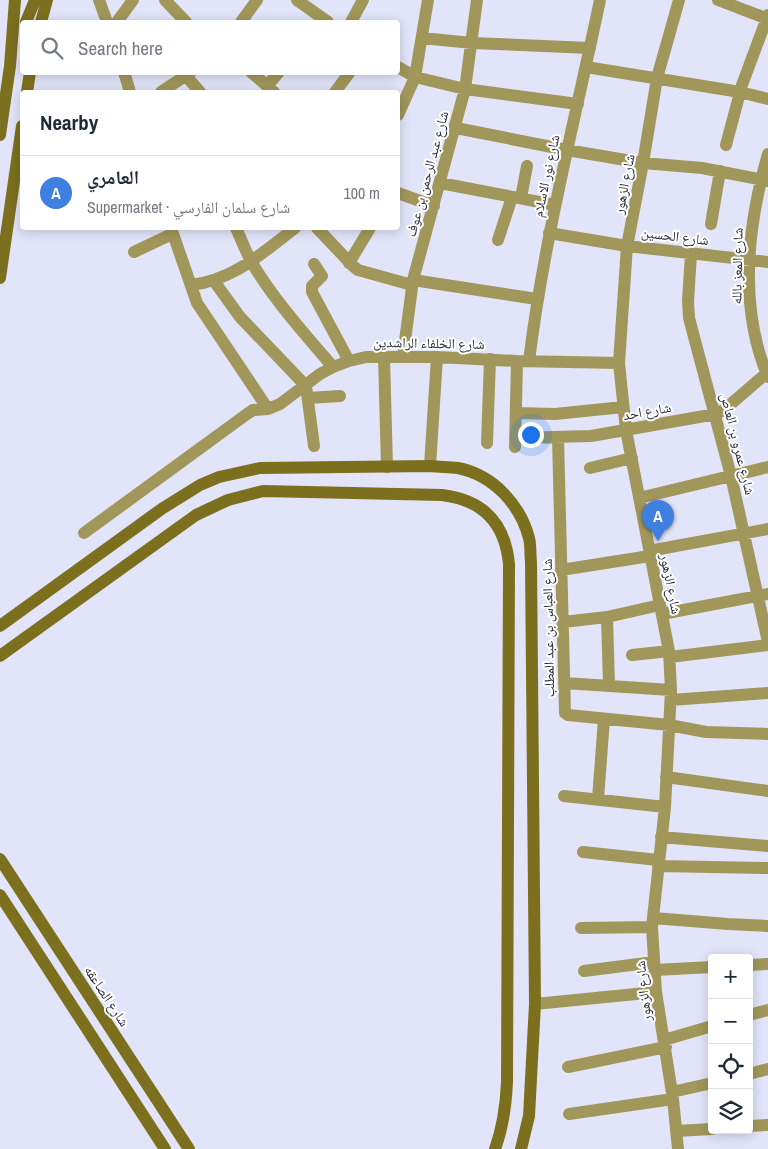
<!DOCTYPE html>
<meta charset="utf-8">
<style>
:root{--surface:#fff;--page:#f6f6f7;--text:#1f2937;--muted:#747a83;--line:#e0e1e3;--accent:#111827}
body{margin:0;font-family:"Archivo Narrow","Noto Naskh Arabic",sans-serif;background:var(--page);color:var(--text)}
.controls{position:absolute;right:15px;bottom:15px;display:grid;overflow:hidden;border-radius:5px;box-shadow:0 2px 12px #0003}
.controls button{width:45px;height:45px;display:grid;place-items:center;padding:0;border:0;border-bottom:1px solid var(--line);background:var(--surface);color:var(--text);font:25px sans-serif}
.you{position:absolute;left:530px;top:434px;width:18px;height:18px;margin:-12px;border:4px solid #fff;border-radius:50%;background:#1a73e8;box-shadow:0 0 0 8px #1a73e833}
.badge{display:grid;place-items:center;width:32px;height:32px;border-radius:50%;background:var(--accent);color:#fff;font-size:16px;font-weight:700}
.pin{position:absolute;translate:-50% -41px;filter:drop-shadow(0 1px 2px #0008)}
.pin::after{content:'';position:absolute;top:26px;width:18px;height:15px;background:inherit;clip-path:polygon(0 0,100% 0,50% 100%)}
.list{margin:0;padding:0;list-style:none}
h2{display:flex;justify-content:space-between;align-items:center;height:65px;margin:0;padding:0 20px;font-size:21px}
h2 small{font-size:16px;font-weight:400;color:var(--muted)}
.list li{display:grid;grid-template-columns:32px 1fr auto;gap:15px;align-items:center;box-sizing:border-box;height:75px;padding:0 20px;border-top:1px solid var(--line)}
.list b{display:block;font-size:19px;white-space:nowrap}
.list p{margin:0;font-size:16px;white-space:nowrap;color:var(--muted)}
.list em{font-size:16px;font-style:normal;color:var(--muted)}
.icon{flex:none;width:28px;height:28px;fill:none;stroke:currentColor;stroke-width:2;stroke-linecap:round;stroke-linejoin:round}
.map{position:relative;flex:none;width:768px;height:1149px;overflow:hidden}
.search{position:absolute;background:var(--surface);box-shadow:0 2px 12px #0003;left:20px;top:20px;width:380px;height:55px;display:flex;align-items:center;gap:12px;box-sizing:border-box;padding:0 18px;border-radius:5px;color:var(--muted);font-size:19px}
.panel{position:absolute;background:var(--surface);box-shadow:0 2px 12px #0003;left:20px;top:90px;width:380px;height:140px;border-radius:5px}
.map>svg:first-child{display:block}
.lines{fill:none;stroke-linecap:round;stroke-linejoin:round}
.street{stroke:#a1975a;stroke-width:12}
.secondary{stroke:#7c701e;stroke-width:12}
.labels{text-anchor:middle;stroke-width:4;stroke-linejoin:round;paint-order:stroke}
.street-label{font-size:14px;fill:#28293c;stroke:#fff}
</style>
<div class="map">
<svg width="768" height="1149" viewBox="0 0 768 1149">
<rect width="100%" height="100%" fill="#e2e4f9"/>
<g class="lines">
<path class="street" d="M99,0L107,22
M165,0L186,22
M297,0L328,22
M718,0L768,19
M117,22L133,0
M241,22L257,0
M351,22L363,0
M422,38L472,43L590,48
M398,67L415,77L465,89L578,104
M586,67L740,92L768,99
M124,72L130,92
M251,72L274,92
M186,76L200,92
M267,86L279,72
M161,92L191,72
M335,92L350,72
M398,115L415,77L428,0
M456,128L567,150L643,163L702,168L768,181
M726,145L742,85L768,15
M768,154C747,227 738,306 768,377
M440,183L555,205
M398,193L434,206
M521,198L527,166
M711,224L720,171
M171,228L197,303L268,409
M236,228C241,239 246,252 252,263C275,301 304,333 333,367
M317,228L353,266L358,270L412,285
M549,233L627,246L768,262
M498,240L512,197
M134,252L172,234
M691,254L688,301L689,318L731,476L768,642
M349,263L370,228
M314,264L322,276L312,286V292L349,361
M413,280L537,299
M214,281L240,317L306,386L314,446
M191,285C234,280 262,253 295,228
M403,356L413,280L465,89L477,0
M384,357L387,467
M529,361C544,239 575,120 600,0
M308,398L340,396
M516,413L555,414L623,407
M515,438L591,436L716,414L725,409L768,372
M558,438L565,713L568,715L669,725L706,732L768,734
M487,443L490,359
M515,447L517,361
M430,466L437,357
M590,468L632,458
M639,498L768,467
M84,533L247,414L253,410L268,409L280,404L320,374L333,367L349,361L366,357H437L517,361L619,363
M649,551L768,529
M561,570L650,556
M662,614L768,594
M607,617L609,685
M563,622L607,617L660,605
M632,655L669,651
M670,657L768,645
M564,683L671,690
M671,700L768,693
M666,777L768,791
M564,796L665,807
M598,799L604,719
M661,837L768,846
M583,852L658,860
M658,866L768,868
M653,918L728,924L768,926
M581,928L652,927
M749,965L768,964
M655,970L712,967
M584,971L654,962
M535,1004L656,992
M749,1015L768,1010
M664,1040L712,1026
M568,1067L666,1047
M749,1074L768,1069
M672,1092L712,1083
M569,1114L673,1099
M749,1126L768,1125
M676,1131L712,1129
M678,1149L673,1099L656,992L652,927L665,807L671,690L669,651L626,430L619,363L627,246L643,163L657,78L679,0"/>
<path class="secondary" d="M26,22L35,0
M41,22L47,0
M27,92L30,72
M0,135L10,66L15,0
M0,278L22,126
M0,626L163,508L200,485L219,477L260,468L430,466C439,467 449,467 458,468C493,475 520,504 529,538C531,546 530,554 531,562L535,1004L529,1116L521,1149
M0,656L196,515L228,500L263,491L442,495C483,500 505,523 509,564L507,1082C506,1105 503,1127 495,1149
M0,859L189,1149
M0,895L165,1149"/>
</g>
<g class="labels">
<g class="street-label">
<text transform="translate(427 174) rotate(-75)" y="5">شارع عبد الرحمن بن عوف</text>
<text transform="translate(546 176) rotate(-78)" y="5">شارع نور الاسلام</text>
<text transform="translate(624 184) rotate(-79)" y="5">شارع الزهور</text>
<text transform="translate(675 236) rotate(7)" y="5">شارع الحسين</text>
<text transform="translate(737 266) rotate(-89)" y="5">شارع المعز بالله</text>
<text transform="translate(429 343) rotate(1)" y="5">شارع الخلفاء الراشدين</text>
<text transform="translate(647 411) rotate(-10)" y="5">شارع احد</text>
<text transform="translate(738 444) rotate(76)" y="5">شارع عمرو بن العاص</text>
<text transform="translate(671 584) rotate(79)" y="5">شارع الزهور</text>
<text transform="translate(548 628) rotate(-91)" y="5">شارع العباس بن عبد المطلب</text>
<text transform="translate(643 991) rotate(-96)" y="5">شارع الزهور</text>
<text transform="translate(107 996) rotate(57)" y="5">شارع الصاعقه</text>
</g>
</g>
</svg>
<div class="controls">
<button>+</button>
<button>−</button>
<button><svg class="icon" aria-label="locate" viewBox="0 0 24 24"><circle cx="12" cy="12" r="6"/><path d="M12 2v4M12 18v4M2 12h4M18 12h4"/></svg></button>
<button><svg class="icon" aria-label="layers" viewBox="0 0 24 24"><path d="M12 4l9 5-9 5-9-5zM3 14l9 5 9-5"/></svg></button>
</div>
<div class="you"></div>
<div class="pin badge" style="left:658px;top:541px;background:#3f7fe0">A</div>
<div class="search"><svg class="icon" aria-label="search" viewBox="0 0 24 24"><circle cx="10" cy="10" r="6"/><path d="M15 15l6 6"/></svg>Search here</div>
<section class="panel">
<h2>Nearby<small></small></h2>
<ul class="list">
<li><span class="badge" style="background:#3f7fe0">A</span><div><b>العامري</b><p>Supermarket · شارع سلمان الفارسي</p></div><em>100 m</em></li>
</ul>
</section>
</div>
